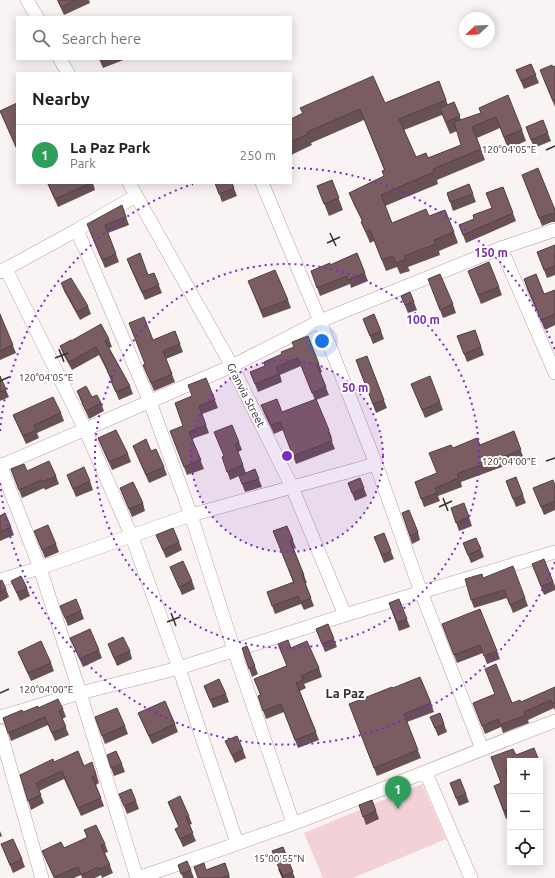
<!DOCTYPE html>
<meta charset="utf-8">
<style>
:root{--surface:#fff;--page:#f6f6f6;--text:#202124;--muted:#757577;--line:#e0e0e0;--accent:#ea580c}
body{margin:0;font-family:Ubuntu,sans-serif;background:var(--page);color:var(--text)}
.controls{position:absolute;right:12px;bottom:12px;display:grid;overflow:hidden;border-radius:0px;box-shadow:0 2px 10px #0003}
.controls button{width:36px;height:36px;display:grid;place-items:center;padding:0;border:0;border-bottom:1px solid var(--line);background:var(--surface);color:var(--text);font:20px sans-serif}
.compass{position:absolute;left:459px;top:12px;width:36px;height:36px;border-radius:50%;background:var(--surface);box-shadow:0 2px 10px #0003;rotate:247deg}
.you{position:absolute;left:322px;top:341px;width:14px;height:14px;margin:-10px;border:3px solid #fff;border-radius:50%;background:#1a73e8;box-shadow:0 0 0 6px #1a73e833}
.badge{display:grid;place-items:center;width:26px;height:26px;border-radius:50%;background:var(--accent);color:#fff;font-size:13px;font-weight:700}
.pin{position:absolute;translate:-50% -33px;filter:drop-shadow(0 1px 2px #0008)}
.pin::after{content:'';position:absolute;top:21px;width:14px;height:12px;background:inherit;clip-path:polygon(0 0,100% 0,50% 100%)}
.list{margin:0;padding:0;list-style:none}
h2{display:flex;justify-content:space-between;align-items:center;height:52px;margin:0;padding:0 16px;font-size:17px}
h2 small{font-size:13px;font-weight:400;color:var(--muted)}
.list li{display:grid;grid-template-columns:26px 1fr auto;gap:12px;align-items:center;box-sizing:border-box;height:60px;padding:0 16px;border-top:1px solid var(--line)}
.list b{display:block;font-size:15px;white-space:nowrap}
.list p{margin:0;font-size:13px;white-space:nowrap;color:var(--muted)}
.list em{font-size:13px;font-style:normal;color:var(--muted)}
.icon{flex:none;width:22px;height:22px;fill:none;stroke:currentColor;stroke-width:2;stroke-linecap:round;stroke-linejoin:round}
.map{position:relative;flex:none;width:555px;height:878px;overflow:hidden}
.search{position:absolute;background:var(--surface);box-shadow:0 2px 10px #0003;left:16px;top:16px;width:276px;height:44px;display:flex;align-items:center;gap:10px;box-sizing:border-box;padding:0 14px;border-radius:0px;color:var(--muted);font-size:15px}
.panel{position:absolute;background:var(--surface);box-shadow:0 2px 10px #0003;left:16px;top:72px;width:276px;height:112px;border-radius:0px}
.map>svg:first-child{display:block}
.green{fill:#f3d2d7}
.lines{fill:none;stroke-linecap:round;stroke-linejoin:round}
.minor-casing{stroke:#bd9da1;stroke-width:14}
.minor{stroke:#fff;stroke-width:13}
.wall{fill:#695054;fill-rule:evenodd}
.building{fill:#7a5d62;stroke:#554145}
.ticks{fill:none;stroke:#392c2e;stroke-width:1.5}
.ring{fill:none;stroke:#7b2cbf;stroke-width:2;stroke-dasharray:2 4}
.labels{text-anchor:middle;stroke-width:4;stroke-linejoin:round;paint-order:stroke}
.street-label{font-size:11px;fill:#392c2e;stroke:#fff}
.quarter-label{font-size:13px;font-weight:bold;fill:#392c2e;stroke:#fff}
.ticks-label{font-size:10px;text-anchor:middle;fill:#392c2e;stroke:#fff;stroke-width:4;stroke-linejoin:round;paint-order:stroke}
.centre{fill:#7b2cbf;stroke:#fff;stroke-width:2}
.ring-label{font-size:12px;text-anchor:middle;font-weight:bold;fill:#7b2cbf;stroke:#fff;stroke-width:4;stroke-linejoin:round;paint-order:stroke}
</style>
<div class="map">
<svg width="555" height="878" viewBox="0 0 555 878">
<rect width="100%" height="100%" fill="#faf3f4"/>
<path class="green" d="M422,784L446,839L353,878H323L304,833Z"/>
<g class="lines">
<defs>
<path id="minor" d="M27,0L37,17
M60,59L68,73
M129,183L232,366L292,487L345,615
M262,183L320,321L376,464L421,592L482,749
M77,230L150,402L191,515L234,650L293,823
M501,248L555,373
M6,269L85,429L132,537L179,668L237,843
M0,272L77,230L136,196
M0,464L40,568L80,693L137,878
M0,466L232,366L320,321L501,248L555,230
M0,580L40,568L191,515L376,464
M0,717L80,693L179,668L345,615L555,552
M0,731L42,878
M426,773L471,878
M138,878C190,860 243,842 295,823C382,790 468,754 555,721"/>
</defs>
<use href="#minor" class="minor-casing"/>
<use href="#minor" class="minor"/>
</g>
<path class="wall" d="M57,0H89L90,3L64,15Z
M99,59H126L103,68Z
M531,64L539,83L524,89L516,70Z
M555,66V107L543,78L553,67Z
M439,81L448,105L454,102L461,120L481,113L479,108L522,130L526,141L508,149L500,128L477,138L485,160L437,180L438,184L385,206L392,223L429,216L454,232L458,243L439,251L440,255L408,267L410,271L400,274L397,267L386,271L374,241L370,243L361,222L362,221L354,205L349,193L384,176V170L364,120L311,143L312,145L291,155V119L303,114L300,108L385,103ZM442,115L450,134L457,131L461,145L428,158L416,157L404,130Z
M17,103V150L0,111Z
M543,120L551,141L534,148L526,127Z
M332,180L343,210L329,216L317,186Z
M47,183H93L95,190L58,207Z
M215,183H232L237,196L222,202Z
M525,183L555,210V222H552L542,226Z
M469,184L476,202L453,211L447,193Z
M503,187L516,221L466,243L459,225L474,219L492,208L486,193Z
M122,205L129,225L108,233L119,262L105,268L90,232Z
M555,245V275L547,278L537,252Z
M357,253L368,281L351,288L350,284L320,296L311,271L330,265Z
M127,259L148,275L154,273L162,293L145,300L130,267Z
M468,271L499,287L502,295L481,304Z
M524,279L544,294L555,290V325L545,330L527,289Z
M248,281L288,300L291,308L263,318Z
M61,283L88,306L91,314L80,320L64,291Z
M431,287L453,304L456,313L443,318Z
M410,292L417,310L408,313L401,296Z
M0,314L16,353L0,360Z
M363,319L381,331L384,339L373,344Z
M129,323L153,340L175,331L183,352L166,359L175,382L154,391L143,365L145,364Z
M475,330L484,355L467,362L457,336Z
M109,339L112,347L109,348L130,386L133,394L119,400L107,371L99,355L72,370L63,354L60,346L71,341Z
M281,352L319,364L322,372L320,373L329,395L316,400L329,430L332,438L331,439L335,449L296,464L283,430L274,434L264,413L261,405L282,412L315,400L301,366L280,375L282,382L258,392L250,372L265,366L282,354Z
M367,356L387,408L376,413L359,369Z
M0,376L9,397L0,401Z
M411,384L440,402L443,410L425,418Z
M77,391L92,397L101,403L104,411L89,419L80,399Z
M215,400L218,408L202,414L209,433L192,439L204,469L187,475L170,431L183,426L175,403Z
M61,413L64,421L37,433L39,438L26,444L13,415Z
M514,431L524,459L461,482L462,487L438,496L440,501L424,507L415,482L437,473L453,448L480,445Z
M214,432L239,442L242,450L238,452L246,473L255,469L262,487L245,492L239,476L230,480L222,457L224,456Z
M98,438L128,454L131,462L112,470Z
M133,446L151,451L164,467L167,475L149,483Z
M11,469L56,476L59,484L45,490L44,488L22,498Z
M67,475L90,481L93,490L76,497Z
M516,477L526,503L516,507L506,481Z
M360,478L367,496L355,501L348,483Z
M555,485V510L544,515L533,488Z
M120,488L143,503L145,511L132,517Z
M451,508L469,517L472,526L459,531Z
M402,513L418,532L420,540L412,544Z
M0,515L11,527L14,535L0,541Z
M287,526L296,548L294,549L307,583H305L314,606L304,610L301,604L275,614L267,592L293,582L273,531Z
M34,531L56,544L59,552L45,558Z
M384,533L394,559L384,563L374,537Z
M156,535L179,542L182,550L166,558Z
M476,538L484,557L471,563L463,543Z
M544,559L555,586V590L544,595L532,564Z
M170,567L192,581L195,589L182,595Z
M484,578L525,598L528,606L513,613L507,598L474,608L471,600Z
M0,581L6,589L9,597L0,602Z
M11,581L27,588L30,596L20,601Z
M399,599L410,627L399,631L389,603Z
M60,606L81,611L84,619L68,626Z
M328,624L337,647L325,652L316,629Z
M442,624L497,651L500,659L487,664L483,653L457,663Z
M70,638L99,650L102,658L83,667Z
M108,644L130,651L132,659L117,666Z
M247,646L258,674L252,677L242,648Z
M291,648L319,668L322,677L304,684L306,688L300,691L319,740L298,748L284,712L266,719L258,696L260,695L254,679L286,666Z
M18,652L51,663L54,671L31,681Z
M488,677L512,703L521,702L555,687V711L554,708L528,720L529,723L503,733L501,727L485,734L473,703L495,694Z
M204,686L226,694L229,702L213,708Z
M393,688L431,703L434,712L407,722L421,758L377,776L352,712Z
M38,708L63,709L66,717L62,719L69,735L55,741L48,725L11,741L3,718Z
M138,713L175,724L178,732L152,744Z
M440,713L447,732L438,736L430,717Z
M95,717L125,726L128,734L105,744Z
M225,741L243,750L246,758L235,763Z
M491,757L510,761V778H509L510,780V817L506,819L494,786L501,783Z
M54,762L84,766L95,770L99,783L96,785L104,806L81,816L64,779L39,791L44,803L31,810L20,775Z
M540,763L543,771L540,772Z
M122,764L125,772L114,776L111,768Z
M450,783L466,794L469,802L459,806Z
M119,794L136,801L139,809L127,814Z
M372,800L379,819L366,825L359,805Z
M168,802L189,816L192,824L189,825L196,841L183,847L175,829L179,827Z
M84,830L105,844L108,852L105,853L113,873L102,878L101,875L95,878H82L81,875L74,878H54L42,851L64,848L87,838Z
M0,831L2,836L0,837Z
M1,844L22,859L25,867L13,873Z
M283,847L295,878H283L272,851Z
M225,863L230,878H198L206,870Z
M178,865L191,870L194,878H183Z"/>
<path class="building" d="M58,0H76L61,7Z
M531,64L536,75L521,81L516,70Z
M552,65L553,67L555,66V100L553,101L540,70Z
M373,76L385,103L439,81L446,100L399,119L416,157L426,153L428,158L461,145L454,122L481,113L479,108L508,95L522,130L504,137L496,117L472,127L481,149L433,169L434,172L381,195L392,223L426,209L429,216L445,210L454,232L434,240L436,244L404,256L406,259L396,263L393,256L382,260L370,230L366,232L361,222L363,221L349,193L384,176L382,171L385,170L360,109L307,132L308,134L291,142V119L303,113L300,108Z
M454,102L460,116L446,122L440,108Z
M17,103V149L0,111Z
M543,120L548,133L531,140L526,127Z
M538,168L555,210V214H550L539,218L522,175Z
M332,180L339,198L324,204L317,186Z
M48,183H91L55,199Z
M215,183H232L234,188L219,194Z
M469,184L473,194L450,202L447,193Z
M503,187L513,213L463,235L459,225L474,219L473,215L492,208L486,193Z
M122,205L126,217L105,225L116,254L102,260L87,224Z
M555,245V256H554L555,259V266L544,270L537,252Z
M140,253L148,275L154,273L159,285L142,292L127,259Z
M357,253L365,273L348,280L347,276L317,288L311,271L330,263V265Z
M489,262L499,287L478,295L468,271Z
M275,270L288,300L261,310L248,281Z
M440,274L453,304L440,310L428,279Z
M536,274L544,294L555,290V314L541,320L524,279Z
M71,278L88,306L77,312L61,283Z
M410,292L414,302L405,305L401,296Z
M0,314L13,345L0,351Z
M374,314L381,331L370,336L363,319Z
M144,317L153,340L175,331L180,344L163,351L172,374L151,383L143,365L145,364L129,323Z
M101,324L109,339L105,341L130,386L116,392L111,381L113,380L107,371L108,370L96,347L69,362L60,346L71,340V341Z
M475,330L481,347L464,354L457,336Z
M308,336L319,364L317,365L326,387L312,393L298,358L276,367L279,374L255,384L250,372L265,366L264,362L282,354L281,352L294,347L292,342Z
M367,356L384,400L373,404L356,360Z
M0,376L6,389L0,392Z
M430,376L440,402L422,410L411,384Z
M206,378L215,400L199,406L206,425L189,432L201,460L184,467L170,431L183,426L175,403L192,396L188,385Z
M86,386L92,397L97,395L101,403L86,411L82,403L83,402L77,391Z
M53,397L61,413L34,425L36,430L23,436L13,415Z
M277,399L282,412L316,399L329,430L328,431L332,441L293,456L280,422L271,425L261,405Z
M232,425L239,442L235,444L243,465L227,472L222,457L224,456L214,432Z
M116,430L128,454L109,462L98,438Z
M514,431L521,450L457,474L459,478L435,488L437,493L421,499L415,482L437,473L429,453L451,445L453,448L477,438L480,445Z
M146,439L151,451L156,449L164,467L146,475L133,446Z
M49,461L56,476L42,482L41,480L19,490L11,469L24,464L27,471Z
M84,467L90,481L73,489L67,475Z
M255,469L259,479L242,484L239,476Z
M516,477L523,495L513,499L506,481Z
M360,478L364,488L352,493L348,483Z
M553,480L555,485V501L541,507L533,488Z
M133,482L143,503L129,509L120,488Z
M464,503L469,517L456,523L451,508Z
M409,510L418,532L410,536L402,513Z
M5,513L11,527L0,532V515V516Z
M48,525L56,544L42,550L34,531Z
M287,526L293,540L290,541L304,575H302L311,598L301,602L298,596L272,606L267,592L294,582L273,531Z
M173,528L179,542L163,550L156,535Z
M384,533L391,551L382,555L374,537Z
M476,538L481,549L468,555L463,543Z
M544,559L553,582L541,586L532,564Z
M183,561L192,581L179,587L170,567Z
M513,566L525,598L510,605L504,590L471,600L465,579L482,574L483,578Z
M21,576L27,588L17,593L11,581Z
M2,580L6,589L0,592V581Z
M76,599L81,611L65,618L60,606Z
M399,599L407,619L397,623L389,603Z
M480,609L497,651L484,656L480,645L454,655L442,624Z
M328,624L334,639L322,644L316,629Z
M90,629L99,650L80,659L70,638Z
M123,637L130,651L114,658L108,644Z
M288,640L291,648L307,641L319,668L301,676L303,680L296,683L316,732L295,740L281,704L263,711L258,696L261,695L254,679L287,666L278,644Z
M41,641L51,663L28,673L18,652Z
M247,646L255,666L249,669L242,648Z
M496,664L512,703L520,700L521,702L555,687V702L552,704L551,700L524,712L526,715L500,725L498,719L482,726L473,703L495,694L485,669Z
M420,677L431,703L404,714L418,750L374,768L349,704L392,687L393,688Z
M219,679L226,694L210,700L204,686Z
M58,699L63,709L59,711L66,727L52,733L45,717L8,733L3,718L22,710L23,712L38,706V708Z
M165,701L175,724L149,736L138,713Z
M117,708L125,726L102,736L95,717Z
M440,713L444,724L435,728L430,717Z
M237,736L243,750L232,755L225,741Z
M534,748L539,761H510V768L506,770L510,780V808L504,811L494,786L501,783L491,757L513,749L516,755Z
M78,751L84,766L92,762L96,775L92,777L101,798L78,808L62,771L36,783L41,795L28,801L20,775L53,759L54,762Z
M116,751L122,764L111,768L107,755Z
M460,779L466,794L456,798L450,783Z
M131,789L136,801L124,806L119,794Z
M180,796L189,816L186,817L193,833L180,839L175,829L179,827L168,802Z
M372,800L376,811L363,817L359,805Z
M96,825L105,844L101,846L110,865L99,869L98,867L81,875L78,867L54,877L42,851L61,842L64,848L88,837L84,830Z
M13,839L22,859L10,865L1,844Z
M283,847L293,872L282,876L272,851Z
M187,861L191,870L181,874L178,865Z
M204,863L206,870L225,863L229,875L222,878H198L194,867Z"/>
<path class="ticks" d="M546,150L555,146M330,233L336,246M327,243L340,237M59,349L64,362M55,358L68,353M0,381L9,377M546,461L555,458M443,498L448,511M439,507L452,501M171,613L176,626M167,622L180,617M0,693L9,689M279,869L283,878"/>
<circle cx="287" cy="456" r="96" fill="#7b2cbf" fill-opacity=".12"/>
<g class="ring">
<circle cx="287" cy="456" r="96"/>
<circle cx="287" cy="456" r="192"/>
<path d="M555 562A288 288 0 0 1 0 481M0 431A288 288 0 0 1 193 184M292 168A288 288 0 0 1 555 350"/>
</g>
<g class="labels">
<g class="street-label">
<text transform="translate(246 395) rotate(63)" y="4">Granvia Street</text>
</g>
<g class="quarter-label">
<text x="345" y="698">La Paz</text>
</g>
</g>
<g class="ticks-label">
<text x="509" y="153">120°04'05"E</text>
<text x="46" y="381">120°04'05"E</text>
<text x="509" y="465">120°04'00"E</text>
<text x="46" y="693">120°04'00"E</text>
<text x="279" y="862">15°00'55"N</text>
</g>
<circle cx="287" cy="456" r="6" class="centre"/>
<g class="ring-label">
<text x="491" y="257">150 m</text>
<text x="423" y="324">100 m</text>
<text x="355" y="392">50 m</text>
</g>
</svg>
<div class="controls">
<button>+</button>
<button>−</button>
<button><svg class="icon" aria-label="locate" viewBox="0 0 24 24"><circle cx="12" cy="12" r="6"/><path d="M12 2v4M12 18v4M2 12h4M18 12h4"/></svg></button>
</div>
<svg class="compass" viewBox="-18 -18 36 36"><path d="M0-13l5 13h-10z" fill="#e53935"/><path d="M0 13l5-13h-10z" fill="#757577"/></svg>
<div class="you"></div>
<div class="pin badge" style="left:398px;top:809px;background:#2e9e5b">1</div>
<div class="search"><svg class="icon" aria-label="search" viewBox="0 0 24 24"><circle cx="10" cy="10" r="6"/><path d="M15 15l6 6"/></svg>Search here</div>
<section class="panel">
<h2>Nearby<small></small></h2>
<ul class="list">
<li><span class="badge" style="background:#2e9e5b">1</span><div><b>La Paz Park</b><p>Park</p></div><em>250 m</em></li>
</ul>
</section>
</div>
